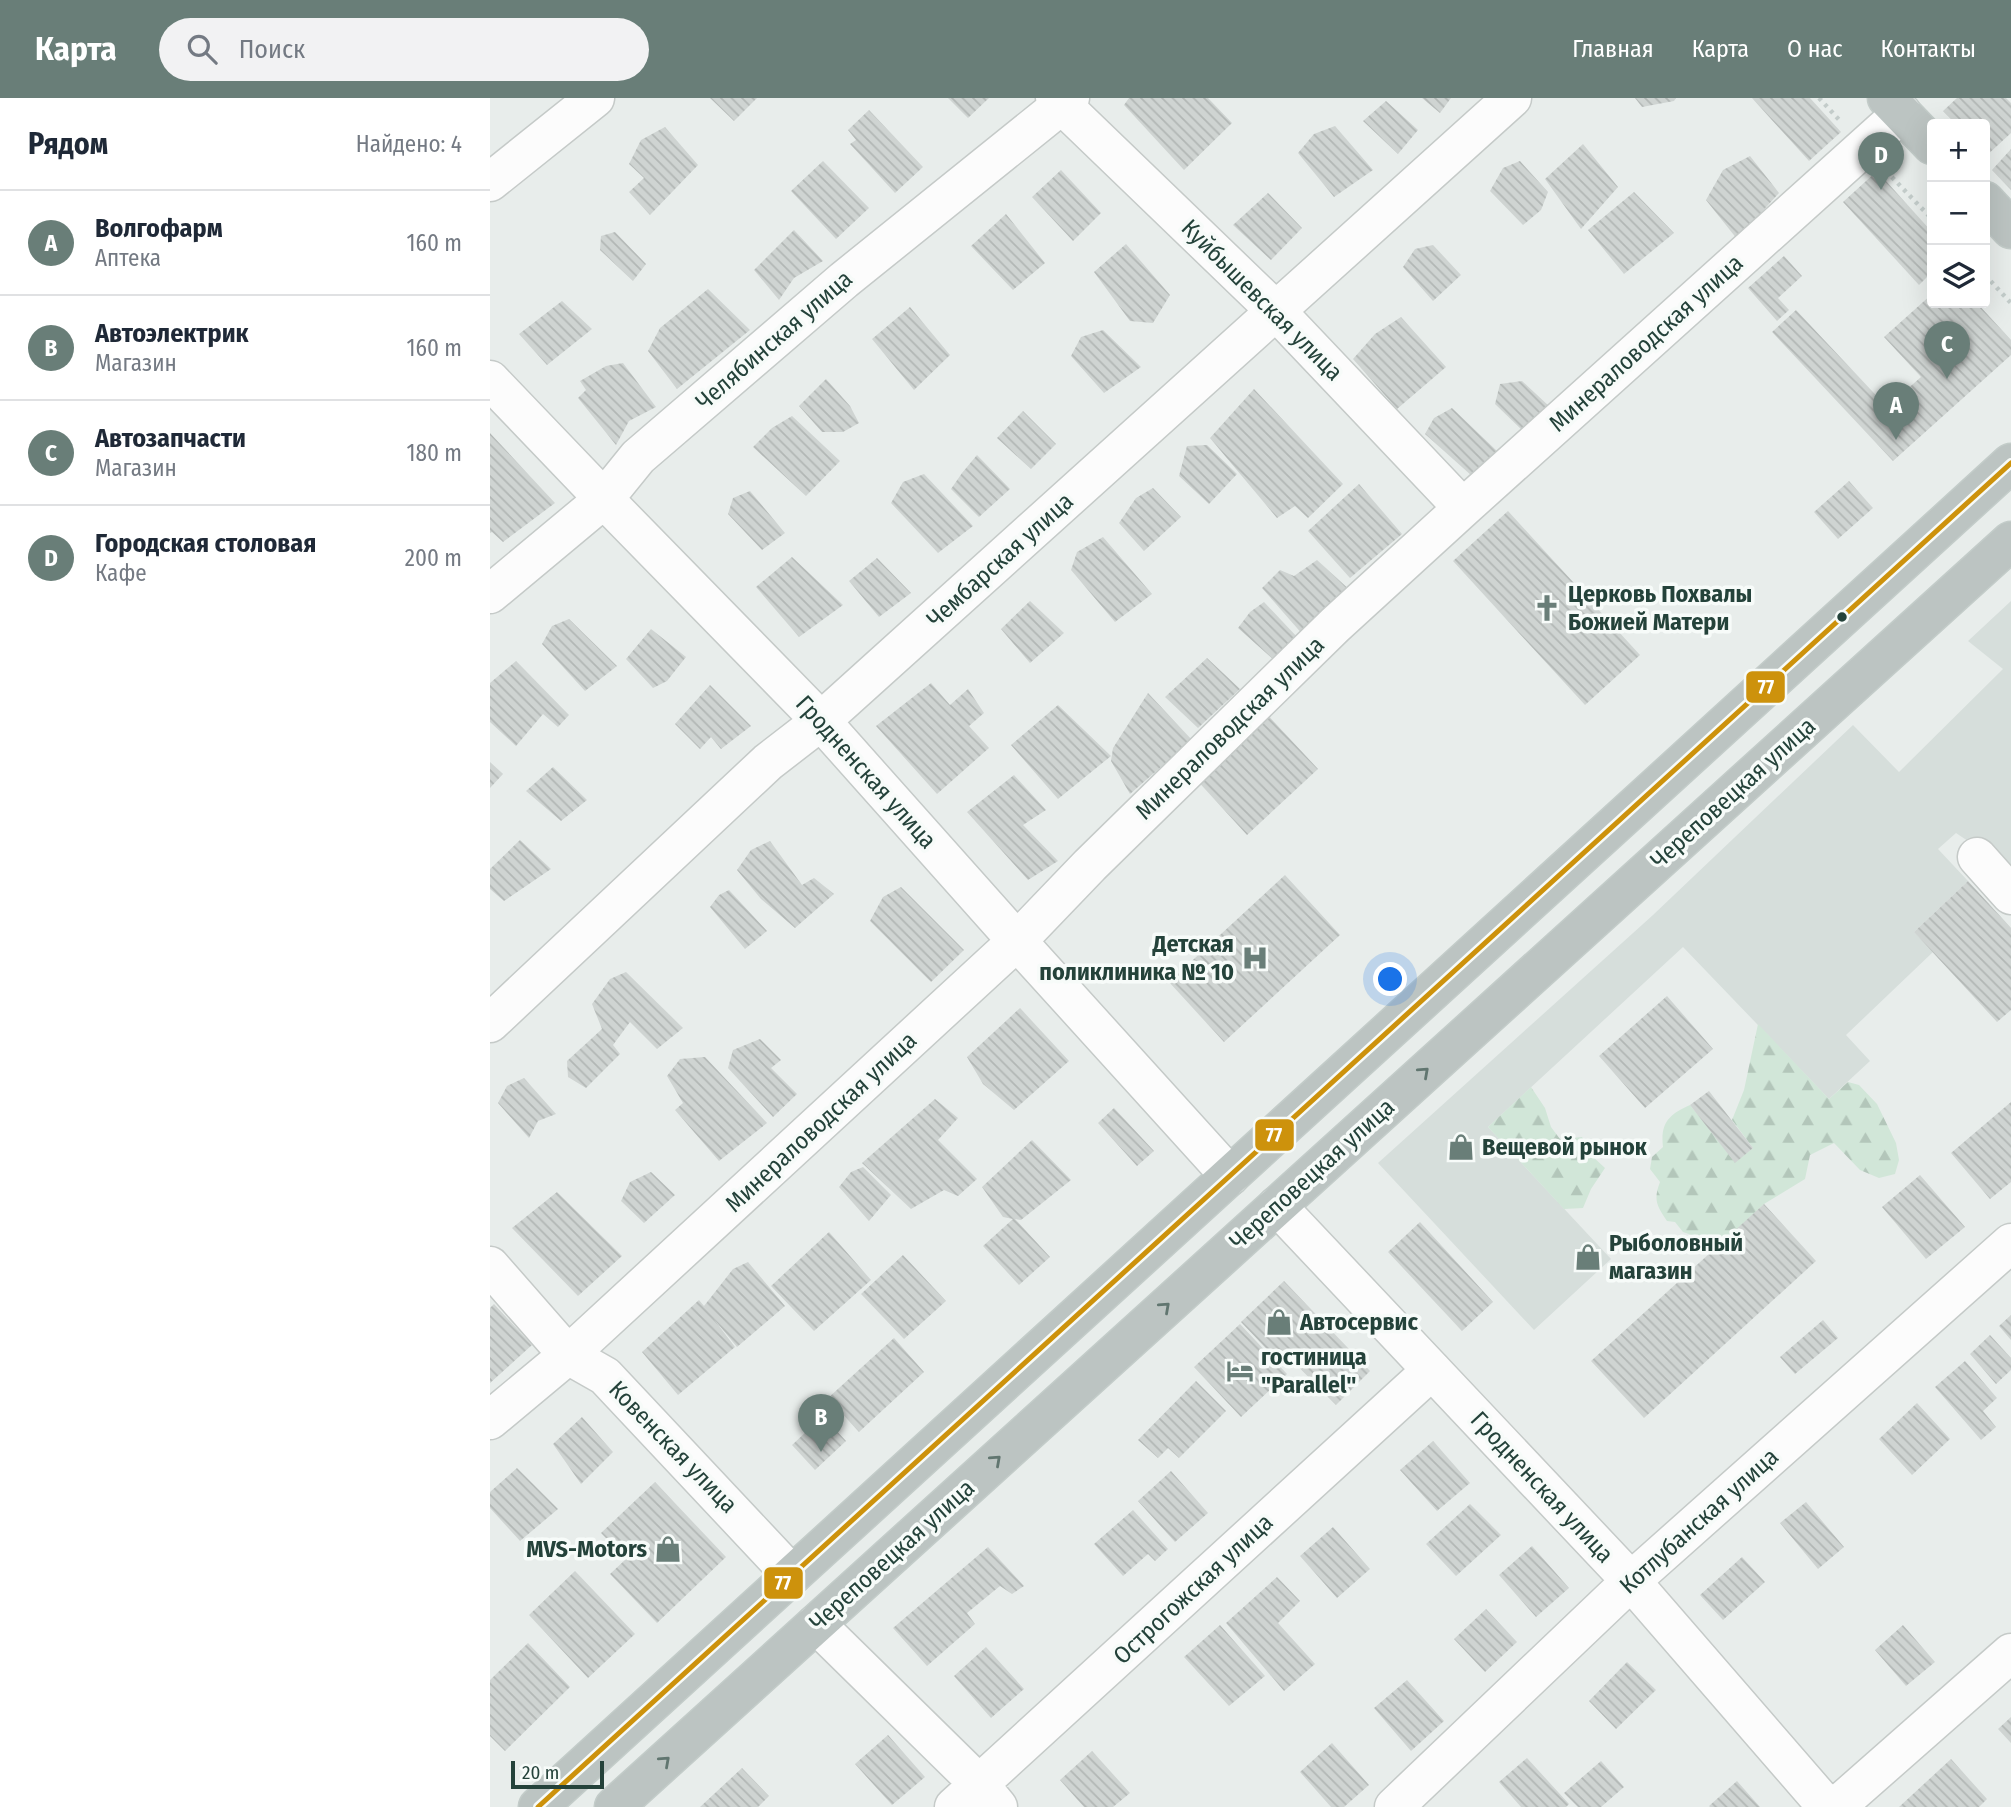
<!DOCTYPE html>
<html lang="ru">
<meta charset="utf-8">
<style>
:root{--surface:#fff;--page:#f2f2f3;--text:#1f2937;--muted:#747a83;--line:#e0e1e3;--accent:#697e78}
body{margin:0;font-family:"Fira Sans Condensed",sans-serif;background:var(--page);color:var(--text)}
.controls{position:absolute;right:21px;top:21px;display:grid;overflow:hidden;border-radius:7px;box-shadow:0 7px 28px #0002}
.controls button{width:63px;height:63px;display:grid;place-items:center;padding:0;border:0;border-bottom:2px solid var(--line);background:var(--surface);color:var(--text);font:35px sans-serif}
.scale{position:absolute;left:21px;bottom:18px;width:93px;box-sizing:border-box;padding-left:7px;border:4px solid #24423a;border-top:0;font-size:19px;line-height:24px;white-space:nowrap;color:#24423a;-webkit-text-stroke:5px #f7fbf9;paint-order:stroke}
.you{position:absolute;left:901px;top:882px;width:24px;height:24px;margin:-18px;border:5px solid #fff;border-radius:50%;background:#1a73e8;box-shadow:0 0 0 10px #1a73e833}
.badge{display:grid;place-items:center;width:46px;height:46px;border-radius:50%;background:var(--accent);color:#fff;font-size:23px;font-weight:700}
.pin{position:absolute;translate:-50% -58px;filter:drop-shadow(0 2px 4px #0008)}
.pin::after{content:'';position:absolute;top:37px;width:24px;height:21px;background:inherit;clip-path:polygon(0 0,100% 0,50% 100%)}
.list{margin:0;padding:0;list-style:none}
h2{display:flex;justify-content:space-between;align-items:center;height:91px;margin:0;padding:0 28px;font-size:30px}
h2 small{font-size:23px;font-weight:400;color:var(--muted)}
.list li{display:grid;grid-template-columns:46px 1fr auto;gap:21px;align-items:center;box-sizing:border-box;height:105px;padding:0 28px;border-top:2px solid var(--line)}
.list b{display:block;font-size:26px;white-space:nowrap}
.list p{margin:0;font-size:23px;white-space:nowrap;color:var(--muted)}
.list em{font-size:23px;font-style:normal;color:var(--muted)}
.icon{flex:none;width:38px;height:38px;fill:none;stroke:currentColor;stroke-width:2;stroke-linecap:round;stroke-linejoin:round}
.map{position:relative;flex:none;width:1521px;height:1709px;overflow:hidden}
header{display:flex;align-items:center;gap:42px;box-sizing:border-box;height:98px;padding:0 35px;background:var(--accent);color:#fff}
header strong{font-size:33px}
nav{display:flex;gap:38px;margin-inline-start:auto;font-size:24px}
.search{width:490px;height:63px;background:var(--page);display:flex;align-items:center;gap:18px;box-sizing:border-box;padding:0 24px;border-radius:38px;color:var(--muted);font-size:26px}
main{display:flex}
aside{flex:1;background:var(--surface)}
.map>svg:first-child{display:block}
.built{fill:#d6dedb}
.forest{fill:url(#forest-firs)}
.building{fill:url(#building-back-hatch)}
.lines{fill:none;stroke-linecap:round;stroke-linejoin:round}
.minor-casing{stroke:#c5cac8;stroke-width:41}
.highway-casing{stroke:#c3ccc9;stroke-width:41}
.path{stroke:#c3ccca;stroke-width:4.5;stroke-dasharray:3.5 5;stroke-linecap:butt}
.minor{stroke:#fcfcfc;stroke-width:38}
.highway{stroke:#bcc4c2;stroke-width:38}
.bus-1-casing{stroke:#f7fbf9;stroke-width:10}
.bus-1{stroke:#cd920c;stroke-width:5}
.oneway{stroke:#617670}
.bus-dot{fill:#24423a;stroke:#f7fbf9;stroke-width:2.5}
.labels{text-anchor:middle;stroke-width:7;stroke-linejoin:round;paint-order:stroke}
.street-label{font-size:24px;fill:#24423a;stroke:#f7fbf9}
.poi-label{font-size:24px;font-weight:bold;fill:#24423a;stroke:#f7fbf9;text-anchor:start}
.line-badge{stroke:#f7fbf9;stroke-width:2.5}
.badge-label{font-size:19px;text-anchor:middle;font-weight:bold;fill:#fff}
</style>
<header>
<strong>Карта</strong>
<div class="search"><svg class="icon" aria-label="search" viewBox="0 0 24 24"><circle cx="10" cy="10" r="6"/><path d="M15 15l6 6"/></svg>Поиск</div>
<nav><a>Главная</a><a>Карта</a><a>О нас</a><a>Контакты</a></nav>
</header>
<main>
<aside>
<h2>Рядом<small>Найдено: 4</small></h2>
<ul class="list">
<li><span class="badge">A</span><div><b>Волгофарм</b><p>Аптека</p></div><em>160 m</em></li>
<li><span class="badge">B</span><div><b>Автоэлектрик</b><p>Магазин</p></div><em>160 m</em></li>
<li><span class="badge">C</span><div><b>Автозапчасти</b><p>Магазин</p></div><em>180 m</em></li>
<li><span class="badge">D</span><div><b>Городская столовая</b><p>Кафе</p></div><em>200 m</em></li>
</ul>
</aside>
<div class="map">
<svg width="1521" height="1709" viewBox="0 0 1521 1709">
<defs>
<pattern id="forest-firs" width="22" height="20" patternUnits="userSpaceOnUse" patternTransform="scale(1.75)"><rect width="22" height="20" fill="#d1e6d8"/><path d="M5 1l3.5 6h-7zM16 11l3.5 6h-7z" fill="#b3c6ba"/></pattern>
<pattern id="building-back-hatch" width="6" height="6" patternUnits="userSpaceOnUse" patternTransform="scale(1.75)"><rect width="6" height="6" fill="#cfd4d2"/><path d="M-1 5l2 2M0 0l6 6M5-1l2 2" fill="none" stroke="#b2b7b5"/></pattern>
</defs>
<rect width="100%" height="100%" fill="#e8edeb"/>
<path class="built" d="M1521,503V768L1518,770L1466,735L1448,751L1478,783L1424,834L1443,854L1356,937L1380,963L1339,1001L1193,849L998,1029L1121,1161L1044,1232L888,1065L1163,817L1363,627L1409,674L1513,571L1478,543Z"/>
<path class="forest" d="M1268,926L1339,1001L1358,984L1369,987L1387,1006L1406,1045L1409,1062L1405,1076L1389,1080L1370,1072L1344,1045L1320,1057L1315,1081L1274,1106L1230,1147L1193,1134L1185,1124L1177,1123C1167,1108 1163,1102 1170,1084L1160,1071L1162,1059L1173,1049C1170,1024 1180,1016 1200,1007L1245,1064L1263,1050L1242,1022L1254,992Z
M1041,989L1055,1010L1061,1029L1070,1041L1092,1039L1101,1057L1115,1070L1101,1091L1093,1110L1074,1111L998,1029Z"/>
<path class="building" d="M220,0H267L244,23Z
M458,0H499L478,20Z
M639,0H718L742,25L694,72L634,7Z
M932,0H961L950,15Z
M1145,0H1186L1184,3L1152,9Z
M1262,0H1320L1351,34L1319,63Z
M1467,0H1516L1521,5V35L1495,59V26H1466L1453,13Z
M896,3L928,32L908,56L873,23Z
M379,12L433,69L405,95L360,46L366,42L358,32Z
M845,28L883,72L844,99L808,55L824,36Z
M175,29L208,67L160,117L139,94L154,80L139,66L151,42Z
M1093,46L1128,89L1091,131L1055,81Z
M1521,51V92L1502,72Z
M1260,58L1289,95L1247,141L1216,102L1233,72Z
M333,63L379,110L346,141L301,93Z
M1030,63L1058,94L1051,112L1033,127L1000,93L1013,70Z
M571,72L611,115L583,143L542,99Z
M1387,73L1442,134V174L1429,187L1353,104Z
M1144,94L1184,135L1134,176L1098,132Z
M778,95L812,130L781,162L743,127Z
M516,116L555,165L523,192L481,148Z
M304,132L333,163L304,180L289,202L264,172Z
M125,134L156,166L143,183L110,152L111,138Z
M636,146L680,197L663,225L640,223L604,174Z
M943,147L971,177L943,203L913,169L925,151Z
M1294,158L1312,178L1288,200L1299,212L1287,223L1258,190Z
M218,191L260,232L187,291L158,253L170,230Z
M1442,196V205H1487L1521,242V257L1403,363L1282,234L1306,212L1397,309L1431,279L1394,239Z
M72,203L102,231L57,267L29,236Z
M420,209L460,257L424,292L382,241Z
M911,219L956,269L907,311L863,261L885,236Z
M613,232L651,269L614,295L581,258L591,239Z
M133,265L166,309L139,323L126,347L88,300L96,292L90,283L116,268Z
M336,281L360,308L369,325L353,334H332L309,308Z
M1032,283L1060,309L1033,333L1005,306L1010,286Z
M764,291L853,386L818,420L805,408L787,420L720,340Z
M962,310L1008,354L982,378L935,336L944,320Z
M533,313L566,346L541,371L507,340Z
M302,318L350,363L316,398L263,349L282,330Z
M0,335L65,405L13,444L2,434L0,435Z
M717,347L747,376L719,406L689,378L697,348Z
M487,357L520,391L489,419L461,391L472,375Z
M434,376L483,428L448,455L401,405L413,384Z
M1359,383L1383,410L1348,441L1324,414Z
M869,386L912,436L860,480L818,433Z
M663,390L691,419L654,453L629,425L646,400Z
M260,393L295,435L272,452L238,416L243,400Z
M1018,413L1150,557L1095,607L963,463Z
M613,439L662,496L625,524L581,472L587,454Z
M302,459L353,507L309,539L266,489Z
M387,460L421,495L389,519L359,483Z
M827,462L862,494L814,538L772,490L790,472L804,478Z
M540,503L574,535L540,565L511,531Z
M774,504L808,540L785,563L748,530L760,514Z
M79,521L127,568L95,593L52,546L62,528Z
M161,531L196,559L177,583L163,590L136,561Z
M717,560L750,591L708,630L675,599Z
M26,563L79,617L68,629L53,616L26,648L0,624V585Z
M441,585L460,607L478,591L494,615L479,628L499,650L447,696L386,628Z
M220,587L261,628L231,651L221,639L210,651L185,626Z
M658,595L702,642L640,696L621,663L623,650Z
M568,607L621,658L568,701L521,647Z
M774,613L828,671L757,737L704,679Z
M0,664L13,676L0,690Z
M63,669L97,702L71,723L36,693Z
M524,677L556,712L533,727L568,763L538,782L477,714Z
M30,742L61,771L14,803L0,791V771Z
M280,743L312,787L324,780L344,796L305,830L271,801L247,772L261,752Z
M795,777L850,837L734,944L679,884Z
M1478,783L1521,830V912L1507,924L1424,834Z
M411,789L474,852L441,884L380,823L393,799Z
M239,792L277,833L255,851L220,809L229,797Z
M136,874L193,930L167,951L140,924L123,947L130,956L96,990L78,979L77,963L112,931L102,906L120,881Z
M1177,898L1223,951L1155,1010L1109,958Z
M530,910L579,963L524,1012L493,986L477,959Z
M270,941L291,962L281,970L307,996L283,1019L238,970L243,952Z
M215,959L277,1025L229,1063L185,1012L193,1005L177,978L190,961Z
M34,980L66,1016L48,1023L39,1040L8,1005L17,988Z
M1219,993L1263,1050L1245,1065L1200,1007Z
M445,1001L468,1020L448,1042L487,1081L468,1098L454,1092L421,1111L372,1065Z
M1521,1004V1084L1500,1101L1461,1055Z
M624,1010L664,1053L647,1068L608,1025Z
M542,1042L581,1082L531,1122L525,1121L560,1159L529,1187L493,1148L523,1121L513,1119L492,1089Z
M373,1069L401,1097L379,1123L349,1089L361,1074Z
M161,1074L185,1097L154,1125L131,1103L140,1084Z
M1430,1077L1475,1129L1436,1161L1392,1109Z
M67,1094L132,1158L88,1198L22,1130Z
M1274,1106L1326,1163L1154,1320L1101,1263Z
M930,1124L1003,1204L972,1233L898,1154Z
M339,1134L381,1182L324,1233L281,1188Z
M413,1157L456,1203L414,1241L371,1196Z
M258,1164L295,1208L247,1249L223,1220L245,1249L188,1297L152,1254L209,1202L214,1208L243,1171Z
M794,1183L880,1273L846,1307L795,1255L788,1263L751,1224Z
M4,1206L42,1247L0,1285V1210Z
M1521,1217V1242L1509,1228Z
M1333,1222L1348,1240L1305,1276L1290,1259Z
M750,1226L797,1276L751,1319L704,1269Z
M1500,1237L1521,1260V1272L1506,1286L1480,1256Z
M404,1240L434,1274L369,1334L338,1300Z
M1475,1263L1507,1300L1493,1313L1506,1329L1491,1342L1445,1289Z
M706,1283L736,1313L689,1360L678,1350L668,1360L648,1342Z
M1427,1305L1460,1341L1422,1377L1389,1341Z
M333,1318L356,1343L325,1372L302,1347Z
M92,1319L123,1354L91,1386L63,1346Z
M943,1343L980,1385L947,1413L910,1372Z
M27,1370L68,1411L30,1443L0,1410V1394Z
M681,1373L718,1415L685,1444L648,1403Z
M165,1384L236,1459L167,1525L120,1476L136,1461L111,1435Z
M1316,1404L1354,1449L1328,1471L1290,1425Z
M980,1406L1011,1437L966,1478L936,1446Z
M643,1412L678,1451L665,1463L658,1456L633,1478L604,1446Z
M843,1429L880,1471L847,1500L810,1458Z
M1042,1448L1079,1490L1046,1519L1009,1477Z
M498,1449L534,1488L522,1496L510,1488L477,1515L485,1526L437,1568L403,1530Z
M1252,1459L1275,1484L1233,1522L1210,1497Z
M85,1473L145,1536L98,1580L39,1517Z
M787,1479L810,1503L788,1525L825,1566L794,1593L736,1525Z
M996,1511L1027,1544L995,1574L964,1541Z
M730,1527L775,1578L739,1608L694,1559Z
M1413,1527L1445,1564L1416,1588L1385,1552Z
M38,1545L80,1589L15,1653L0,1638V1582Z
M496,1549L534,1591L501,1620L464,1578Z
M1137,1564L1166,1592L1126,1631L1099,1603Z
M917,1582L954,1623L921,1653L884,1610Z
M1521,1619V1645L1508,1631Z
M398,1637L435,1679L402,1707L365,1666Z
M842,1645L879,1687L854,1709H841L810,1674Z
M602,1653L640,1695L623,1709H594L570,1682Z
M1037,1660L1079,1706L1076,1709H1031L1009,1684Z
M1461,1661L1497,1701L1489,1709H1409Z
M1111,1663L1134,1689L1111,1709H1088L1074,1695Z
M252,1670L279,1698L268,1709H210Z
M1247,1683L1270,1709H1220L1219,1708Z"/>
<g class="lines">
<defs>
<path id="minor" d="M565,0L787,214L973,410
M0,84L105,0
M0,282L114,401L331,623L527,843L740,1078
M0,496L114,401L148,359L354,182L580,0
M1487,759L1521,797
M0,925L278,664L331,623L1022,0
M787,1108L1141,1483L1337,1709
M0,1168L78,1257L115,1278L302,1477
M0,1322L78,1257L527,843L600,767L845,527L973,410L1412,15
M326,1526L490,1687L508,1709
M464,1709L942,1272
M904,1709L1141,1483L1521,1145
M1346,1709L1521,1555"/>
<path id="highway" d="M1397,0L1442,47
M1495,103L1521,131
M48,1709L1521,365
M124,1709L1521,443"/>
</defs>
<use href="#minor" class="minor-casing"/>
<use href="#highway" class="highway-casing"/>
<path class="path" d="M1329,0L1352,25
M1396,73L1442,121
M1495,177L1521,205"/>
<use href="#minor" class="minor"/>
<use href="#highway" class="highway"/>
<defs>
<path id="bus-1" d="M48,1709L1521,365"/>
</defs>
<use href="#bus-1" class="bus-1-casing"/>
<use href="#bus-1" class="bus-1"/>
</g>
<defs><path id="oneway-chevron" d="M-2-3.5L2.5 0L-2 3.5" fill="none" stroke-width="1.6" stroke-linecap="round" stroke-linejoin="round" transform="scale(1.75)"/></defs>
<g class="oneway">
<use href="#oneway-chevron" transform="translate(934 974) rotate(-42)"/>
<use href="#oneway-chevron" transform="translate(675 1209) rotate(-42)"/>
<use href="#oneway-chevron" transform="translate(506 1362) rotate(-42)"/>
<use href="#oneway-chevron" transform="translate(175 1663) rotate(-42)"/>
</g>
<defs>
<symbol id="church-bare" viewBox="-9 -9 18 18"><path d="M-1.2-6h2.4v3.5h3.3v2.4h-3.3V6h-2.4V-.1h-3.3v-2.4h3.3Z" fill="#697e78" stroke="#f7fbf9" stroke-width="2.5" paint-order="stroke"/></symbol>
<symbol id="hospital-bare" viewBox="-9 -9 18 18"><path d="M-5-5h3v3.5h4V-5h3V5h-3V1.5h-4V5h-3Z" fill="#697e78" stroke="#f7fbf9" stroke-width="2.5" paint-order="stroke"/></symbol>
<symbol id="shop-bare" viewBox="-9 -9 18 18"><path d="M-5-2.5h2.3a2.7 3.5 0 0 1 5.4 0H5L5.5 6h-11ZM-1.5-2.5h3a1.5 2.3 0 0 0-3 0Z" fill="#697e78" stroke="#f7fbf9" stroke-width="2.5" paint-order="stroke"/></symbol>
<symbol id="hotel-bare" viewBox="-9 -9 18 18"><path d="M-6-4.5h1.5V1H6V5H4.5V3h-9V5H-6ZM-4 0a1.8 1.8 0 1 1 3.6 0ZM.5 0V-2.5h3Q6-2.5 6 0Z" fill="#697e78" stroke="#f7fbf9" stroke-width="2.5" paint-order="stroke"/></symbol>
</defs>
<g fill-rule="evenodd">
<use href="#church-bare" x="1038" y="491" width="38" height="38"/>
<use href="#hospital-bare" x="746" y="841" width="38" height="38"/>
<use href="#shop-bare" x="952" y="1030" width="38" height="38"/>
<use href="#shop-bare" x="1079" y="1140" width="38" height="38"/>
<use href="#shop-bare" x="770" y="1205" width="38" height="38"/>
<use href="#hotel-bare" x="731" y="1254" width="38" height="38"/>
<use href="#shop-bare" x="159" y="1432" width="38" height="38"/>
</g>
<circle class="bus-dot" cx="1352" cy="519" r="6"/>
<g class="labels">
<g class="street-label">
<text transform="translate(772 202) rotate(45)" y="8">Куйбышевская улица</text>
<text transform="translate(284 242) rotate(-41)" y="8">Челябинская улица</text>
<text transform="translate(1156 245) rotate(-42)" y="8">Минераловодская улица</text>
<text transform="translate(510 462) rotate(-42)" y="8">Чембарская улица</text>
<text transform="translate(740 630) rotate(-44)" y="8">Минераловодская улица</text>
<text transform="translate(376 674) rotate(48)" y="8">Гродненская улица</text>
<text transform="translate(1243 695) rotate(-42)" y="8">Череповецкая улица</text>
<text transform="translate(331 1024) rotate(-43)" y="8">Минераловодская улица</text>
<text transform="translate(822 1076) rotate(-42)" y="8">Череповецкая улица</text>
<text transform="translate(183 1349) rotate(46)" y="8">Ковенская улица</text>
<text transform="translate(1052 1389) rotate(47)" y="8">Гродненская улица</text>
<text transform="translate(1209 1423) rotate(-42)" y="8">Котлубанская улица</text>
<text transform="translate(402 1457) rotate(-42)" y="8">Череповецкая улица</text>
<text transform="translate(703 1491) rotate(-43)" y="8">Острогожская улица</text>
</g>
<g class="poi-label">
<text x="1078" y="504">Церковь Похвалы<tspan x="1078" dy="28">Божией Матери</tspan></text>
<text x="744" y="854" text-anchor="end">Детская<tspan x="744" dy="28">поликлиника № 10</tspan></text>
<text x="992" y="1057">Вещевой рынок</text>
<text x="1119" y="1153">Рыболовный<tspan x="1119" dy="28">магазин</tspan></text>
<text x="810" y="1232">Автосервис</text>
<text x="771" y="1267">гостиница<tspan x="771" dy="28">"Parallel"</tspan></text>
<text x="157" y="1459" text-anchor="end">MVS-Motors</text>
</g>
</g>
<g class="line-badge">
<rect x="1255" y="572" width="41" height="34" rx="7" fill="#cd920c"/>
<rect x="764" y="1020" width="41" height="34" rx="7" fill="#cd920c"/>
<rect x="273" y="1468" width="41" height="34" rx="7" fill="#cd920c"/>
</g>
<g class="badge-label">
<text x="1276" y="596">77</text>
<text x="784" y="1044">77</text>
<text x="293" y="1492">77</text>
</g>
</svg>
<div class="controls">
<button>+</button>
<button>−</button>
<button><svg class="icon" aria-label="layers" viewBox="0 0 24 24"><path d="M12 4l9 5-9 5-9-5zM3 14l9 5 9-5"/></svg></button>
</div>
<div class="scale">20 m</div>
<div class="you"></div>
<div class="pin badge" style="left:1406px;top:342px">A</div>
<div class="pin badge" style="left:331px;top:1354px">B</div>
<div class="pin badge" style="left:1457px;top:281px">C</div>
<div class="pin badge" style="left:1391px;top:92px">D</div>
</div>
</main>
